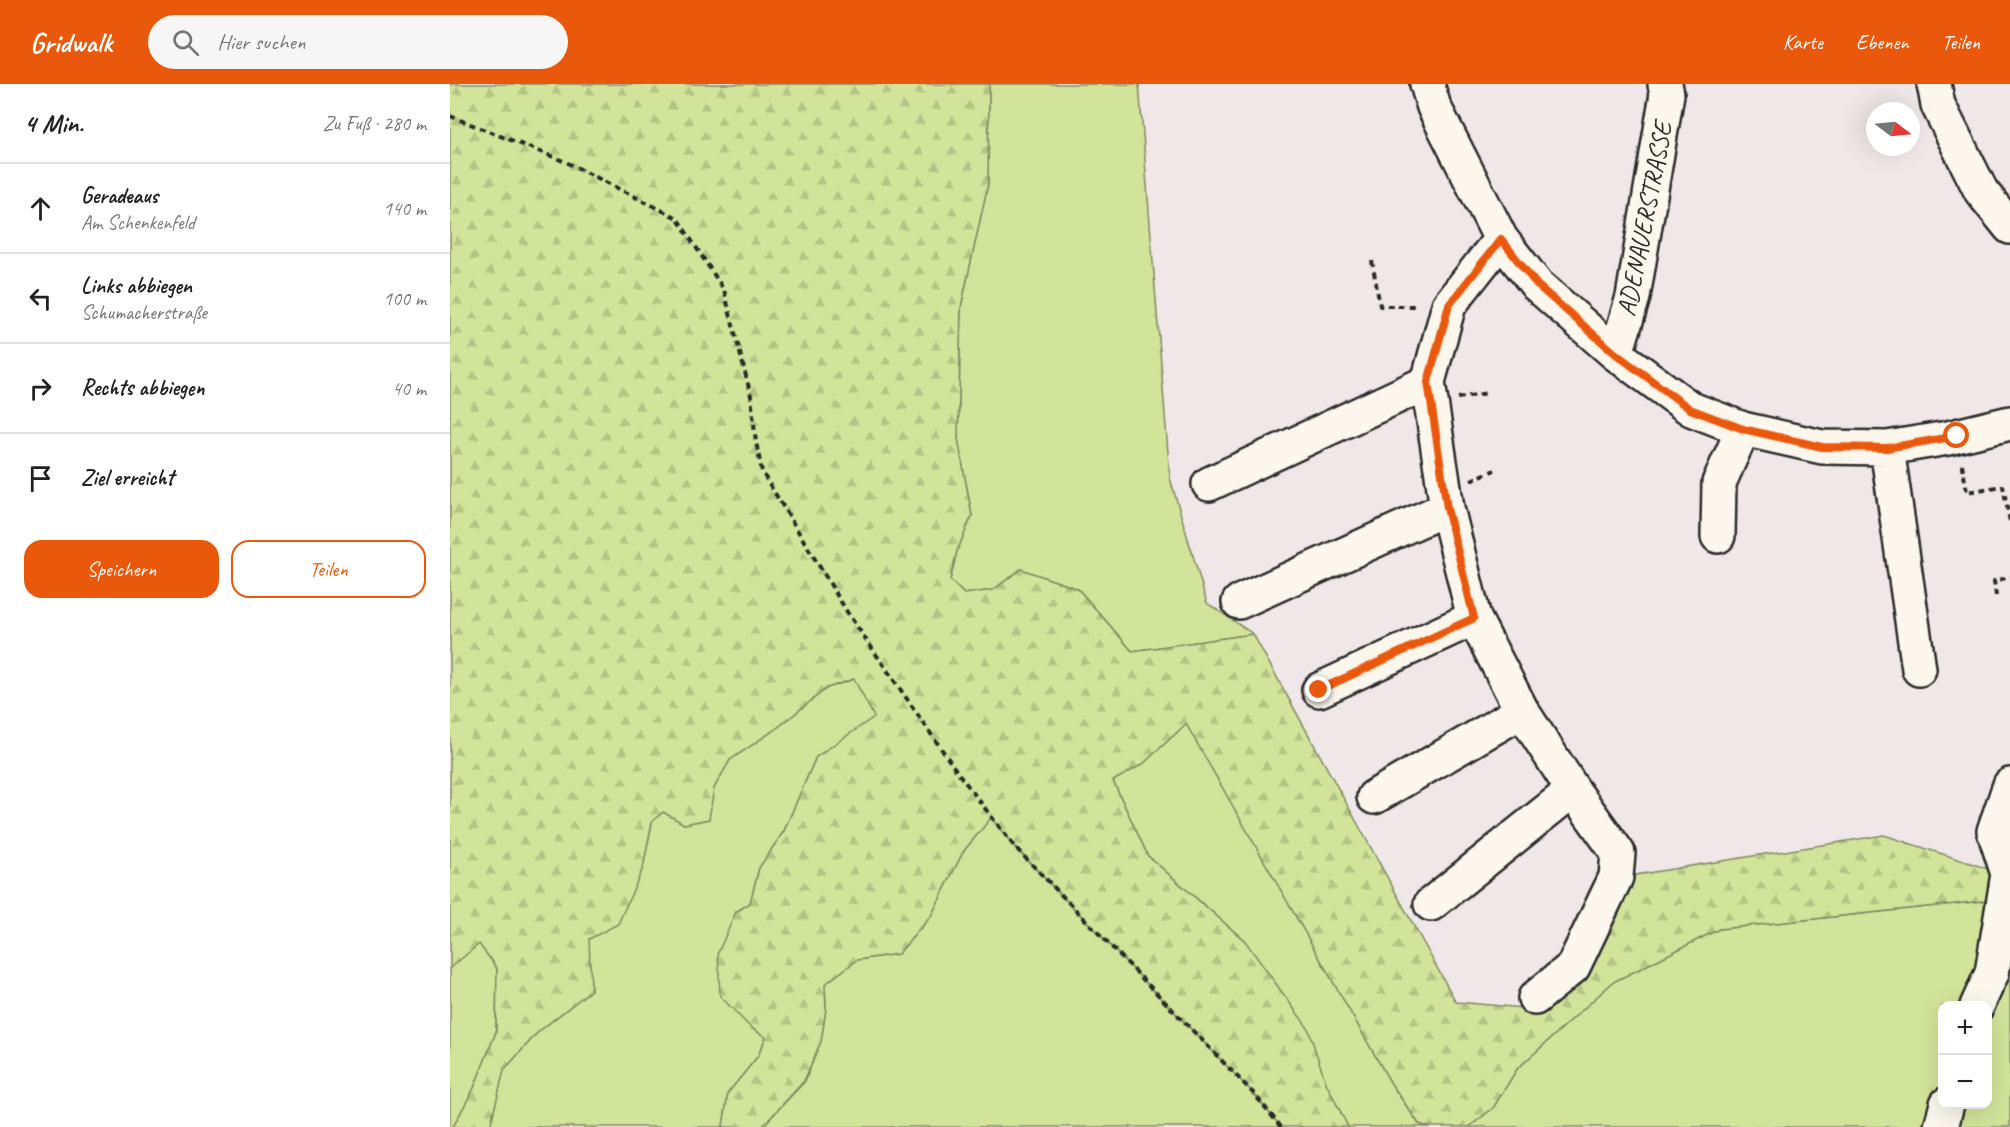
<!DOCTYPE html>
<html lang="de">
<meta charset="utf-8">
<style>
:root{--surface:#fff;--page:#f6f6f6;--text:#222;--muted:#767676;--line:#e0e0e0;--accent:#ea580c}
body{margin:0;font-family:Caveat,sans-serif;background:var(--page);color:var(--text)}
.controls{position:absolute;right:18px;bottom:18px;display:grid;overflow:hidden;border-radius:12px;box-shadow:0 6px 24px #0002}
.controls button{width:54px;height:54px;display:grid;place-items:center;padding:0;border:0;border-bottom:2px solid var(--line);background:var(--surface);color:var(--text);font:30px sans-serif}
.compass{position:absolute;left:1416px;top:18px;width:54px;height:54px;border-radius:50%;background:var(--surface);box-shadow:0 6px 24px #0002;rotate:106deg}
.stop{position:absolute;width:18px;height:18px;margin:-14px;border:4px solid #ea580c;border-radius:50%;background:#fff}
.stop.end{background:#ea580c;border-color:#fff;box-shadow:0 2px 6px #0008}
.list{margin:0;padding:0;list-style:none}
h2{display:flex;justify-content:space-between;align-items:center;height:78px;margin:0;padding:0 24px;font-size:26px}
h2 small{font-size:20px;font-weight:400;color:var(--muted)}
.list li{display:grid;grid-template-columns:39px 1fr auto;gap:18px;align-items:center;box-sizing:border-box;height:90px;padding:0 24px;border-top:2px solid var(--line)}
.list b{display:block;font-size:22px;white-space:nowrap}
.list p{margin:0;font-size:20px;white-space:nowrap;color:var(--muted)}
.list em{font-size:20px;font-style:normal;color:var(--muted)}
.actions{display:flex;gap:12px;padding:18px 24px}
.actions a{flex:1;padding:14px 0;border:2px solid var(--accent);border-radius:18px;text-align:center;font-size:21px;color:var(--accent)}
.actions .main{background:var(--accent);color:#fff}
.icon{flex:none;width:33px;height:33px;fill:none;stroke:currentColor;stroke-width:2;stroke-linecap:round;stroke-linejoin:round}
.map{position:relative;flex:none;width:1560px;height:1043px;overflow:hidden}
header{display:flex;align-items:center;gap:36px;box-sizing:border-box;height:84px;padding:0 30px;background:var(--accent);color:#fff}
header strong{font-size:28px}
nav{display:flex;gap:33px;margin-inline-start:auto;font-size:21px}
.search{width:420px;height:54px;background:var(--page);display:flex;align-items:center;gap:15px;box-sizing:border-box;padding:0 21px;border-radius:33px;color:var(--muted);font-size:22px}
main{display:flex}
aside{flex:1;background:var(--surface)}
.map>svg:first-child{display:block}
.green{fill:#d1e499;stroke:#7e8862;stroke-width:1.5;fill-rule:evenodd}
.forest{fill:url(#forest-firs);stroke:#7e8862;stroke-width:1.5}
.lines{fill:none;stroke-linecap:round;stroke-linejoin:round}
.minor-casing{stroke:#2b2b2b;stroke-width:38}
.path{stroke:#2b2b2b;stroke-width:4;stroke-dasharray:6 4.5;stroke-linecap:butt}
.minor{stroke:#fbf7ec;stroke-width:33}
.route{stroke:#ea580c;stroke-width:8}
.labels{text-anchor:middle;stroke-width:4.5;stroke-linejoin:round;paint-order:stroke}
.street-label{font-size:26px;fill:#2b2b2b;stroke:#fbf7ec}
</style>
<header>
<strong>Gridwalk</strong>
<div class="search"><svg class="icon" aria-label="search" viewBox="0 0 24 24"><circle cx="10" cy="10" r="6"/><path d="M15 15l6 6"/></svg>Hier suchen</div>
<nav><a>Karte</a><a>Ebenen</a><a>Teilen</a></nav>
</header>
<main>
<aside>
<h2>4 Min.<small>Zu Fuß · 280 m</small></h2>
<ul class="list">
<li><svg class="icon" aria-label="ahead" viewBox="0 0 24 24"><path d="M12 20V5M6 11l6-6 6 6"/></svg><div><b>Geradeaus</b><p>Am Schenkenfeld</p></div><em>140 m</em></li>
<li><svg class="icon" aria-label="left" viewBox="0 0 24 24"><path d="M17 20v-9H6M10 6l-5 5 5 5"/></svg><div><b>Links abbiegen</b><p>Schumacherstraße</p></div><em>100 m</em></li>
<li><svg class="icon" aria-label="right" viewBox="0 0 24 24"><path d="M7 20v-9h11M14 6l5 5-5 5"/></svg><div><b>Rechts abbiegen</b></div><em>40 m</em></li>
<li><svg class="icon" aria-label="arrive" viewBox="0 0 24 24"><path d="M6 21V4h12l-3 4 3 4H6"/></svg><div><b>Ziel erreicht</b></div></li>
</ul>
<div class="actions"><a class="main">Speichern</a><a>Teilen</a></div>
</aside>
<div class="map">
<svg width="1560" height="1043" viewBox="0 0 1560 1043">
<defs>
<pattern id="forest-firs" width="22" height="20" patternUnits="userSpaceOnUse" patternTransform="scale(1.5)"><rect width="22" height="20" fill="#d1e499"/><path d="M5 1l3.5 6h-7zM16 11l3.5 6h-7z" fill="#b4c484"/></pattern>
</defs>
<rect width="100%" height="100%" fill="#f0e8e8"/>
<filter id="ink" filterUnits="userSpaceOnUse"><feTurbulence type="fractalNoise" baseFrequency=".0167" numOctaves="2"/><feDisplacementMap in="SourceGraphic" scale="12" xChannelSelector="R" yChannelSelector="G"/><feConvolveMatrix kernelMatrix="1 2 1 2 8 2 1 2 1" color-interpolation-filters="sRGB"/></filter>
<g filter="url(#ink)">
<path class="green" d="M539,0H689L720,394L757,519L803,550L682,567L628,505L571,485L543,506L514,510L500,496L507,467L522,432L508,355L511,223L538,100Z
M404,595L425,633L366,673L334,747L309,784L300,819L286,828L300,943L316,953L308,972L278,1009L273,1043H38L42,1034L54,986L88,948L141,906L138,855L193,784L202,738L213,727L234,740L258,735L264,704L280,676L327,644L377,604Z
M736,639L942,1001L969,1040L979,1043H898L876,999L795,857L698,772L663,697L693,680Z
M541,733L564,763L805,1011L831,1043H312L355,997L371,957L376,925L375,900L407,876L448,870L481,832L513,768Z
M1542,816L1560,858V1043H1019L1043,1024L1067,985L1163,898L1269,845ZM1492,922H1538V1020H1492Z
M29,859L47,884L46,948L24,1004L3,1043H0V884Z"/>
<path class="forest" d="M0,0H539L538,100L511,223L508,355L522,432L507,467L500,496L514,510L543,506L571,485L628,505L682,567L803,550L1006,918L1086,925L1173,793L1434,751L1545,787L1542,816L1269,845L1163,898L1067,985L1043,1024L1019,1043H979L969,1040L942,1001L736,640L693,680L663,697L698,772L795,857L858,944L876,999L898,1043H831L805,1011L564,762L541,734L513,768L481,832L448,870L407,876L375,900L376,925L371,957L354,997L312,1043H273L278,1009L308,972L316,953L300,943L270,912L268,869L286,828L300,819L309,784L334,747L366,673L424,633L404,595L377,604L327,644L280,676L264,704L259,735L234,740L213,728L202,738L193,784L168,840L139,855L141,906L88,948L54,986L40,1043H3L24,1004L46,948L47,884L29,860L0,884Z"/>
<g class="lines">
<defs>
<path id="minor" d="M977,0L984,23L1051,155L1087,201L1166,270L1241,325L1293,345L1372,363L1437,364L1498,354L1560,339
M1484,0L1488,21L1531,107L1560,143
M1051,155L999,221L978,298L997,424L1024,534L1072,627L1123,706L1168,769L1166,793L1123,883L1085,914
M1166,270L1183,213L1217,10L1215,0
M1437,364L1469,585
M759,400L978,298
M1268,452L1269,399L1293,345
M789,518L997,424
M869,606L1024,534
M924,713L1072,627
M981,820L1123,706
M1527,922L1542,889L1558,790L1544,747L1560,701
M1491,1043L1497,1020"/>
</defs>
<use href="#minor" class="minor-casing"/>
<path class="path" d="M0,32L116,78L227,134L274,206L301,312L306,358L312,388L399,531L508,689L564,762L805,1011L831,1043
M922,177L930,222H968
M1008,314L1037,309
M1512,380L1517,408L1553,402L1560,438
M1021,396L1045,386
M1546,512L1544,497L1560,493"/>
<use href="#minor" class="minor"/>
</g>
</g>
<g class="lines" filter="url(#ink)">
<path class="route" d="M869,606L1024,534L997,424L978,298L999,221L1051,155L1087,201L1166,270L1240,325L1293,345L1372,363L1437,364L1507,352"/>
</g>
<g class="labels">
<g class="street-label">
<text transform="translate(1194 135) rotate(-79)" y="9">ADENAUERSTRASSE</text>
</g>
</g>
</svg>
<div class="controls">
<button>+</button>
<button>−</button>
</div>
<svg class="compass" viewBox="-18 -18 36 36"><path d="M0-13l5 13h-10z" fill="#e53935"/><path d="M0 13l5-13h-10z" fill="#767676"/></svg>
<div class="stop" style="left:1507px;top:352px"></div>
<div class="stop end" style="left:869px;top:606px"></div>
</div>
</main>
